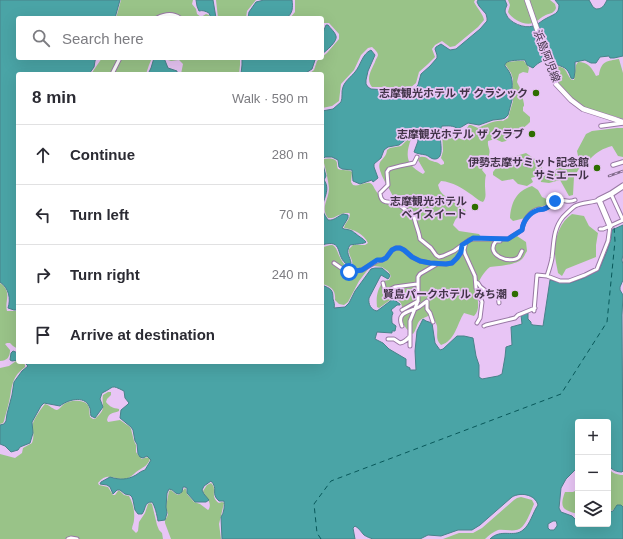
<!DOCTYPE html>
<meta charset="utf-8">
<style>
:root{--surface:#fff;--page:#f7f7f7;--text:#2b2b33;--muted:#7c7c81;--line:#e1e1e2}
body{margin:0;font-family:Arial,"Noto Sans JP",sans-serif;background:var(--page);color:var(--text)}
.controls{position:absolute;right:12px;bottom:12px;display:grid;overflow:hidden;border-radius:4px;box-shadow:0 4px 16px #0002}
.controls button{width:36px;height:36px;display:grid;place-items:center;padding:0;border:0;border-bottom:1px solid var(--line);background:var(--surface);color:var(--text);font:20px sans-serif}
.stop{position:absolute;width:12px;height:12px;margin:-9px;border:3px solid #1a73e8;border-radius:50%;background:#fff}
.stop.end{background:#1a73e8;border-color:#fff;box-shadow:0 1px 4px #0008}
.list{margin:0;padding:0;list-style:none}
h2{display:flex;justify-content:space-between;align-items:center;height:52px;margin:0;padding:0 16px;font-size:17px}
h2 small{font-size:13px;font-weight:400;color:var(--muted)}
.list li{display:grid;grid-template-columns:26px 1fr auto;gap:12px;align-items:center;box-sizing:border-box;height:60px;padding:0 16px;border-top:1px solid var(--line)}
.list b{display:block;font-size:15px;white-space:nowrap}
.list em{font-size:13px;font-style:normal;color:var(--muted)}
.icon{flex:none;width:22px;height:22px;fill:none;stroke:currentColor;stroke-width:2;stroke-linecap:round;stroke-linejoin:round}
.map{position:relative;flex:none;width:623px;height:539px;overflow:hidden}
.search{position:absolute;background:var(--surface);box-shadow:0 4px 16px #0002;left:16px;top:16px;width:308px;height:44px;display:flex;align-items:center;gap:10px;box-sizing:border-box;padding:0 14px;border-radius:4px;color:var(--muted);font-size:15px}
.panel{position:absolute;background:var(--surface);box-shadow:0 4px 16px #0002;left:16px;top:72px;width:308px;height:292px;border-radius:4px}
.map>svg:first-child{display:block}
.green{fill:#99c388}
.water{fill:#4aa4a6;stroke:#48828a;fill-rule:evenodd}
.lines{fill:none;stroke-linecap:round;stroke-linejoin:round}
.ferry{stroke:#08585a;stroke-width:1;stroke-dasharray:5 4;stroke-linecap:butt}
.minor-casing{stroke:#9978a5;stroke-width:5}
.tertiary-casing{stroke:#9978a5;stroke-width:5.5}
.primary-casing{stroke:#9978a5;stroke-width:6}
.trunk-casing{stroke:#9978a5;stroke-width:7}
.minor{stroke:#fff;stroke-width:3}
.tertiary{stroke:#fff;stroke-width:3.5}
.primary{stroke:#fff;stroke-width:4.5}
.trunk{stroke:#fff;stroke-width:5}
.rail-casing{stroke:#816b8a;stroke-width:2.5}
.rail{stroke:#e8c5f5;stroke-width:1;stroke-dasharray:3;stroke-linecap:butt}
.route{stroke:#1a73e8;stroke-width:5}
.poi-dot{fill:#2e6d00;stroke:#e8c5f5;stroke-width:1.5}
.labels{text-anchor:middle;stroke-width:3.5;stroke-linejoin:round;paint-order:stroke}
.street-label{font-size:11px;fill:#423448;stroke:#e8c5f5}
.poi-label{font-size:11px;font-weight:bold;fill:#423448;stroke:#e8c5f5;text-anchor:end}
</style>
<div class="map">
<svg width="623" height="539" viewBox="0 0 623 539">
<rect width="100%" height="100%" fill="#e8c5f5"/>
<path class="green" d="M121,0H193L192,4L196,9L197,14L201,17L206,14L209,15L210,18H116Z
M216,0H256L247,11L246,18H218Z
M295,0H475L474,2C477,8 483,14 484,20L478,27L455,46L450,47L442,41L435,45L432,49L435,57L428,64L419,72L416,83L410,88L406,90L395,91L388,87H372C365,79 372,69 375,62C375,61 378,56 378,55C378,52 374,49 372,47L368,48L361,55L354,70L341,84L339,101L332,106L322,108V74H309L314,70L317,61L327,53L339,39V34L329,23H324L322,27V18H290L295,12Z
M508,0H550L555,4L556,8C554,14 549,13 544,16C540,18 537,22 533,23C524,26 512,19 508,12L510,5Z
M102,58H152L149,65L146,74H91Z
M168,58H240V65L239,74H181L183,64L179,60L171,61L168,60Z
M619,59L623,73V119C613,115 603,114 593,111C572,105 556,87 554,66C569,67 564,72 572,80H574L576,65L578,62C588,62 592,68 596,76L599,75C601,61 607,61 619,59Z
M517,61H524L529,68L528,73L523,72L519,74L517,82L521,90L524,104V106L523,107V111L530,117V122C523,130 512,133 506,141L502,142L495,139L488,141C487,148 492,150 488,157L485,158L484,161L487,165L483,168L482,170L486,175C485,178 485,182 485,186C485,192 487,197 483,202C479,201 476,198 472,195C462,188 453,182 441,181L438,185C439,187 439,190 441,192C444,197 460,205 466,211C464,215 461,215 457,218C455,219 454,223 453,225L459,231L479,234L483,240H497L517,236L526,242L527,251C525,254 524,257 522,259C516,265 498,266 490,267C484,271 476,284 477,291C477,300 481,309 474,316L464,313C457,324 455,341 441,345C435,339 438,334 437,326C436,323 434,319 433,316C427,315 431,315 426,317C415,321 419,326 413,334C406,331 401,321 401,314C401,312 402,309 402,307C402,302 397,299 393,298L379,308L377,307C376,296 377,291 383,281L389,280L391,276L388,271L382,267L374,266L369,268L359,281L348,302L344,305L339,304L335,300C336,290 331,286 322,284V247C325,247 329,245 332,245C339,247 338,263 349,267L352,266C354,260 348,256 349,249L353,245H365L368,243C364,234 353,229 344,228C345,222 349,222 350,214L349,213C339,212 336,219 328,218C320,207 329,200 329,188C328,179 326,171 324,163V159C329,158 336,158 337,163C337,165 337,167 338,169C343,171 348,169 352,172L351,182L353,185C359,187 364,182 370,183C373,184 374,188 376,191C380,197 385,201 392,201C393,200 394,200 394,199C394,196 382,178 381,173C375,159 386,161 387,150L390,148L401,146L410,137L411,139C405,156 406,165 423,174L425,172L418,160L420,157C428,156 427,160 432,161C437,163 436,161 441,165L444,164V162L441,158L443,151L442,131L444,128C452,130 456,139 464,140L466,138L465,131L469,125H471L478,128C486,125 494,120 503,121L508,118L513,101L512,93L513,79L511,73L505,64L507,62Z
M617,128H623V157L618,156L612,146C602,149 598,151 590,159L582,158L578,156L577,151L586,134L592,131Z
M526,153L539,162L543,170L540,175L531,178L533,182L527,186L518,184L513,179L502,181L493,175V172L505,157L516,156Z
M577,158L580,160V167L574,177L573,195L569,196L560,180L549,183L541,182L540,177L555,171L561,162L564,165L566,169H572Z
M532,186L538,190L542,197L551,201L546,205L538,208L530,213L525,218L513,221L510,218C511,203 516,191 532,186Z
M572,214L584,216L589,226L598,233L596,245V257L566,269L562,276L558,273C557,266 555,260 555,253C554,239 560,222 572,214Z
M0,283C13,292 4,301 7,311H18V349L13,346L10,343H7L5,344L10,350C10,357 7,361 0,361Z
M16,361L24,363L25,365V367C9,379 13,389 8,406C7,411 5,416 4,421L3,423L0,424V368L9,366Z
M108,392H111V395L107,399L106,402C110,407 113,408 119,409V411C112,414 109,412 107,420L108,422L120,420L130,427L131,429L134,441L136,445V452L138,455L142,459C145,458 147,456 150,459C148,465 144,467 139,470C134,473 131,478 125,479C115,480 107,471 98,483L99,485L108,487L113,495H115L118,491H120L124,495L129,496C133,503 135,512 134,520C134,523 132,526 132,529L136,533L138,531L139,522L145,513L148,504L150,503L152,504L157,525L159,530L162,533L163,539H0V454L15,458L22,453L23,448L32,443C35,434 32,431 33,423C34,419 42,407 45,404C49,405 54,410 57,410C60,409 61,406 64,404C69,400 83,399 88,405C90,409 89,413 90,417L93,419H95C99,415 104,411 103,405C103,401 102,400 103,395Z
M608,468C612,473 617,475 623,475V507L621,505L611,511L610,509L608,506Z
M578,476V514C563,510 559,508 565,492H573L577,490Z
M211,483C218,489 209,496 219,503L222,502L224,503L219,524L221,539H171L165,523V520L167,517L168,514L166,507L169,491L171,490C180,498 179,495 185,488L186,489L187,494L194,502L200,504L208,510L209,509C212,502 206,498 203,491L207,485Z
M521,497L532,500L534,504C531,511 527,522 522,527C516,533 506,529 498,530C493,532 489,535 485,539H443L459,533H473L482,528L514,500L517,498Z"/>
<path class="water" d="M0,0H120L115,18H18V58H96L95,61L94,67L89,74H18V310H14L8,308C11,299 9,288 0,282Z
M196,0H213L216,18H211L209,13C205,11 203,10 199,11L197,6Z
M264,0H292C293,7 293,14 286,18H248L249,12L256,2Z
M478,0H505L507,5C506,8 504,10 506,14C509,23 525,29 533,26C538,25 542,20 547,18C554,14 559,14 559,5L555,0H589L593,7L596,9C602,9 604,6 607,0H623V56L614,58H610L609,56L600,57L596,63H591L585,60L575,62V71L574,78L573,79L571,78C567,66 564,68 553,63C550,62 546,61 543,61C539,62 536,65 533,68L527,65L525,60C521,60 508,60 506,63C505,64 505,65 505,66C511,73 513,79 512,89H510V92H512V100L508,115L505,118L502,119L493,120L479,125L468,123L458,129C453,125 448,126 442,126C441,128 440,130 440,132C439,138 446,160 434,159C431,159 429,156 426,155C421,154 418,154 414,152L418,141L417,135H413L409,137L399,145L388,147L384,150L381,158L374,164V167L378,178L373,182L372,180L360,184L353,181L352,170L342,169L339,167L338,160L332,157H325L322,160V111L333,109L341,102C343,97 341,92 343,87C345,81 351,77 355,72C361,65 362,54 371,50L375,55L368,71L366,80V84L368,87L371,89L387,90L394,93H407L412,91L418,85L421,74L430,66L437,58V55L435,49L436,47L441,44L450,50L456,49L480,29L487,21V18L486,14L479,6L477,2Z
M326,25H328C330,28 335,32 336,36C338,41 326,51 322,54V35Z
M154,58H164L168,68L177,71V74H148L151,68Z
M242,58H317L315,60L312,69L304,74H241L242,65Z
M322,161L326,176L324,180C332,191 320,202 323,211C324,214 326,217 328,220C334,221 338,216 343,214L348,215V218L342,228C345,230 349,229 352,231C353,231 354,233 355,233C359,237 363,238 366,242C364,244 355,244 350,245C345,253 350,256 351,263L348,265C334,257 345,238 322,245Z
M623,225V254L622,260L623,265V280L620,287V290L623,295L622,315L623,471L622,472C611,472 605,464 610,454L608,452V422H578V467L566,479L561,488L559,508L561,512L572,516L576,520L578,519V524H608V510L610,512L613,511L617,505H621L623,507V539H490C501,528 514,538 523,530C530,525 533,512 538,505C535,494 520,492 512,497L480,525L472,530H458L441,536L428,535L420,539H373C370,538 367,537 364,535C361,532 360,529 355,526L353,528L355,539H222L221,517C224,513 225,505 224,501H219C210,493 219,489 211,481L204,486L202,490L204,494L209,500L206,502H195L187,493V488L185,487H183L182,492L179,494C174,494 174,489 169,489L167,493L166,507L167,513L165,520L158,521C157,515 155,506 152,502C144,502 146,509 142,514H138L135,510L133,500L132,497L130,495L125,494L120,490H117L113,494L110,487L107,485L100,484L101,482L110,477C120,480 127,480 136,475C139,473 141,471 145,470L151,460L147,456L143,458L140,457L138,454L137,444L135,441L133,430L131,427L120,418L121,410L127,405L129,403L125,398L124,391C110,384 115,387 102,393L100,399L103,407L95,418L91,416C90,413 91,409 89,406C84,395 67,400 60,406L44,403L41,406L32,422L33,433L30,443L20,447L18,450L11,452L5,446L0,444V425L4,424L6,421L7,414L12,395L14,382L22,371L28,366L24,362H322V285C331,289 333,289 333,299C334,302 335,305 334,308L345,307L349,303L355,291L371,269L375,268H382L389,274L390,276L388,279L381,275L369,298C368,304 371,310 377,311L393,299L400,304V305H397L391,310L393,313C391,317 392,319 392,323L396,326L395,331H392V333L377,332L375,339L383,343L389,349L406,359V366L410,368V370H416L415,351L417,331L423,319L426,321L432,323L435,343L440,350L443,349L457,336H464L473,338L476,356L479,365V377L482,379L498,376L502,374L505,357L506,347L512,345L511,327L522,324L521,315L528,312V319L531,322V324L533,325L543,326L550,280L559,282L570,283L584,278L599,270L607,251L611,239L612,230ZM553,521H556L557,524V526L554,530H550L548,528V524Z
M13,351L18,353V360L12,361L10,360L11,353Z"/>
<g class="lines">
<path class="ferry" d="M321,539L317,533L314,504L331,481L561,394L607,322L615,241L614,227"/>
<defs>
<path id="minor" d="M157,18C165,14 173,13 180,18
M112,74L120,58
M417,157L414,163C406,165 398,166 389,169L387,172L388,185L380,193C381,206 390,200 398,204C401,206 403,208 406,210C409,212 412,214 414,216C415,224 419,231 420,239L431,248L436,255L439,257L443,256L454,251L469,240L473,239H508L522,230C523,221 530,211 539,209C543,209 542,210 546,208C550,206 554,201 559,200C565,200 569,203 575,200
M611,194L623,220
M599,200C592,203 582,202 575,206C571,209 567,213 563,217C553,229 554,243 552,258C551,264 549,270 547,276L560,281H569L585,275L597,269L608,241L610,226L623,220
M600,229H603L610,226
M500,239V241H496C484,255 511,265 519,257C520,255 521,253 522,251
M466,242L464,250L465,254L475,276L476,288L482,302L480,318L477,323
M334,263L344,270L349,272L362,270L377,261L382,260L386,258L392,250L396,248H400L404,250L412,257L420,261L430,263L446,264L452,263L457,258L461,253L462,249V245
M476,282L478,283C481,290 488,292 495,292L498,295L499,303
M383,283L385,291L389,293L391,289L395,287L417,284
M402,310L418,301
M534,311L537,275L547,276
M402,326C396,312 410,312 419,307C422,305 424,303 427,301V309L430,313L433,322
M484,326L486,325L515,318L518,315L535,308
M388,339H394L400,343C405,342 407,340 410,336
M410,346V321L418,301V277L420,274L437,264
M68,539L71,538L77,539"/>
<path id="tertiary" d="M601,126L623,123
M613,165L623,162"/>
<path id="primary" d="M527,0L556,84L571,100L583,109L614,119L623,122"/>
<path id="trunk" d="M610,226L599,200L611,194L623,186"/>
</defs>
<use href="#minor" class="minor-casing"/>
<use href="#tertiary" class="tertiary-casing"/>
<use href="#primary" class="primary-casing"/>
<use href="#trunk" class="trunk-casing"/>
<use href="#minor" class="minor"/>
<use href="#tertiary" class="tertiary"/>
<use href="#primary" class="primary"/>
<use href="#trunk" class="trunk"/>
<defs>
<path id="rail" d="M609,176L623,171"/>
</defs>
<use href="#rail" class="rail-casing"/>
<use href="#rail" class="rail"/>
</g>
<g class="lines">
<path class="route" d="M349,272L362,270L377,260H382L386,258L392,250L396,248H400L404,250L412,257L420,261L430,263L446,264L452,263L457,258L461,252L462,245L473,238L508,239L522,230C523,221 529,213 538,210C540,209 542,210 544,209C548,208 552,203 555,201"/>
</g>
<g class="poi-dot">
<circle cx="536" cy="93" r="4"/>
<circle cx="532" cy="134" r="4"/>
<circle cx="597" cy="168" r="4"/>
<circle cx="475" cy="207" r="4"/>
<circle cx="515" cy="294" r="4"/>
</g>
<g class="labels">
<g class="street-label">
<text transform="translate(547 56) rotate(69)" y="4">浜島阿児線</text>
</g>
<g class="poi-label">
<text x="528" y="97">志摩観光ホテル ザ クラシック</text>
<text x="524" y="138">志摩観光ホテル ザ クラブ</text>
<text x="589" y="166">伊勢志摩サミット記念館<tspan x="589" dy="13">サミエール</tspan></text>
<text x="467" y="205">志摩観光ホテル<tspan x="467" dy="13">ベイスイート</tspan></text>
<text x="507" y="298">賢島パークホテル みち潮</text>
</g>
</g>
</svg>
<div class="controls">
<button>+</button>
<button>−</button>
<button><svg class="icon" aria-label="layers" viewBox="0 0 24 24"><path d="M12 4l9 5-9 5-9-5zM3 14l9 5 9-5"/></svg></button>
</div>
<div class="stop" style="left:349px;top:272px"></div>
<div class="stop end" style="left:555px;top:201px"></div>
<div class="search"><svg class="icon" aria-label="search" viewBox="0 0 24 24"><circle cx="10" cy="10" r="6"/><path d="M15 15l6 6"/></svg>Search here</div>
<section class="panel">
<h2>8 min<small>Walk · 590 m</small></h2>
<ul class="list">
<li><svg class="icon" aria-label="ahead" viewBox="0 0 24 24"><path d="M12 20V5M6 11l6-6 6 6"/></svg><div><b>Continue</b></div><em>280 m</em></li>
<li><svg class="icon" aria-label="left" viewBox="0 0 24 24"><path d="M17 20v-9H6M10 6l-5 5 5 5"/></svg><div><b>Turn left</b></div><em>70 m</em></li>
<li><svg class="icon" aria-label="right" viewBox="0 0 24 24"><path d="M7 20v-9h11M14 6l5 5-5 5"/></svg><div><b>Turn right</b></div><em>240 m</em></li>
<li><svg class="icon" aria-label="arrive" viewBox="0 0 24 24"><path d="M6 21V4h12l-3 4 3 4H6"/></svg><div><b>Arrive at destination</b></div></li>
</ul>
</section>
</div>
